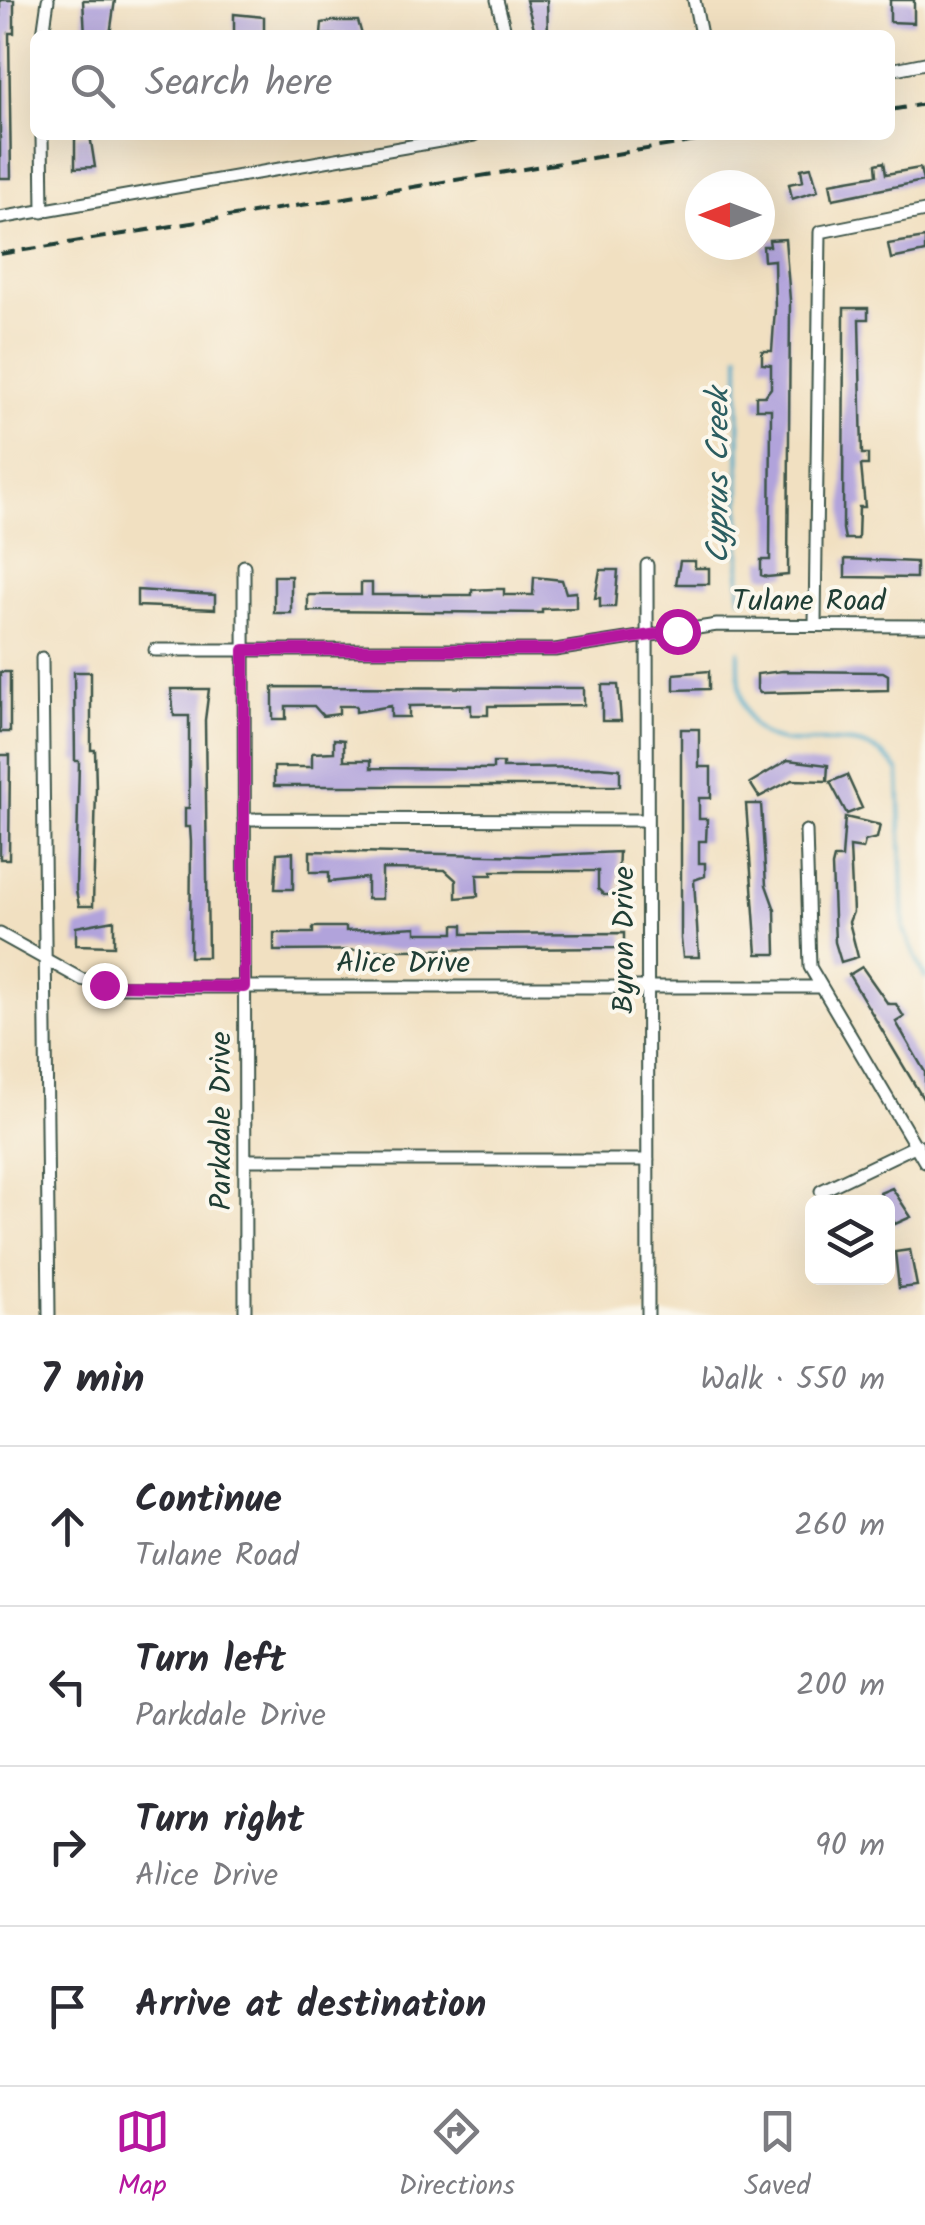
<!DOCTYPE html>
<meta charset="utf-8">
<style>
:root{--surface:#fff;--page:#f2f2f3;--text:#2b2b33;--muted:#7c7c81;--line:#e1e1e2;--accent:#b5179e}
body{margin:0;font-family:Kalam,sans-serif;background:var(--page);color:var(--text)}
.controls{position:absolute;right:30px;bottom:30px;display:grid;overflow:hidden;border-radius:15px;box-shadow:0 10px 40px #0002}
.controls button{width:90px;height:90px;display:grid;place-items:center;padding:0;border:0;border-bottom:2px solid var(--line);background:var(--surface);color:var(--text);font:50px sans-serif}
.compass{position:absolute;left:685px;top:170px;width:90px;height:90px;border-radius:50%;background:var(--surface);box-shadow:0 10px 40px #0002;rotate:270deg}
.stop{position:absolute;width:30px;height:30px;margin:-22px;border:8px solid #b5179e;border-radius:50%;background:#fff}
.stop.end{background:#b5179e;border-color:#fff;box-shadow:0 2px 10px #0008}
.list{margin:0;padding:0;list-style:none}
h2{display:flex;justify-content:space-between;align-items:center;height:130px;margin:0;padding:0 40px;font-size:42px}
h2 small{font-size:32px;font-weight:400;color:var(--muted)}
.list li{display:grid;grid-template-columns:65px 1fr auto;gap:30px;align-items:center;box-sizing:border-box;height:160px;padding:0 40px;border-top:2px solid var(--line)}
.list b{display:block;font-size:38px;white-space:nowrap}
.list p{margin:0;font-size:32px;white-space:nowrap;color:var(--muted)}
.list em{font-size:32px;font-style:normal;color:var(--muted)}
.icon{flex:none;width:55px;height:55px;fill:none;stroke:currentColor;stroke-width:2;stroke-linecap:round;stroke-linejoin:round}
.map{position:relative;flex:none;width:925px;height:1315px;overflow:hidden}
.search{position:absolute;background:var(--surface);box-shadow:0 10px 40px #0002;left:30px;right:30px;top:30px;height:110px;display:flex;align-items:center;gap:25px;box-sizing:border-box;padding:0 35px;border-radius:15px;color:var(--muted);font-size:38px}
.sheet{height:770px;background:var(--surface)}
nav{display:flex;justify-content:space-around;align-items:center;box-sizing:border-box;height:140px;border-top:2px solid var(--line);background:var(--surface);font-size:28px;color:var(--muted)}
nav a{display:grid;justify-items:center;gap:5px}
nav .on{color:var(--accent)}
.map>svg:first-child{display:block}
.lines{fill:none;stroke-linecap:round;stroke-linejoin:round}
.stream{stroke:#48a8c7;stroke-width:4}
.building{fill:#b1a3db}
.street-casing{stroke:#3e5549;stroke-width:15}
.street{stroke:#fff;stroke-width:11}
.rail{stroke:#1f3d34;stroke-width:4;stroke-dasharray:15 8;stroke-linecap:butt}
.route{stroke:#b5179e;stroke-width:12}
.labels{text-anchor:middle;stroke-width:8;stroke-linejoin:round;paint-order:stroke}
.street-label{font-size:30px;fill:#1f3d34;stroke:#fbf7ec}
.water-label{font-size:32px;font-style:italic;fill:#2b5d60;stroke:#fbf7ec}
</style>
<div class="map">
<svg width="925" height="1315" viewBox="0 0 925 1315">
<rect width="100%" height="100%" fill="#fbf7ec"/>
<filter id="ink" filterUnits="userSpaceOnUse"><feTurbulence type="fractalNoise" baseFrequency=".01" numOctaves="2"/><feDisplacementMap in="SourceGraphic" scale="20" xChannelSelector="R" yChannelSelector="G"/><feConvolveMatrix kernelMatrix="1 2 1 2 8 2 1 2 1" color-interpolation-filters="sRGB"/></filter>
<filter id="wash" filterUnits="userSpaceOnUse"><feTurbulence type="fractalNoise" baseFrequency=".0048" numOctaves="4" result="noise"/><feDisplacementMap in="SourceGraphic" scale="40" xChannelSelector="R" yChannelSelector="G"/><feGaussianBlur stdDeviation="2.25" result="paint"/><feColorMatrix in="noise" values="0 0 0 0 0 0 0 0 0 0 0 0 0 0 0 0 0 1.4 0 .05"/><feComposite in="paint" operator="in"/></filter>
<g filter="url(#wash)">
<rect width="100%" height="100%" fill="#f1e0c1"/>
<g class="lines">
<path class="stream" d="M739,354L740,598
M739,651C733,811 848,694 899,772L904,930L925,978"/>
</g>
<g id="blocks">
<path class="building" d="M0,0H14V33H9L11,178H0Z
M83,0H115L110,35H85Z
M526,0H547L548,35H536Z
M890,0H914V23L890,22Z
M234,14L264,17V33L234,32Z
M333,21H358L362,35H321L322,23Z
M75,135H90L95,167L75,168Z
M884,162L886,174L920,168L923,181L833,199L830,183L877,175L876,164Z
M811,167L818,191L792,199L789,184L803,181L801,169Z
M925,238V252L891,259L888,244Z
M785,239L790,300L788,575L767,577L761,575V560H770L771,409H756V396H765L771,388V365L762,364V351H772L775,309L774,260L764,261L763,246H770L769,240Z
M844,308H868V319H859L862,454H868V465H861L865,507H859L858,539H845L843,529Z
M845,559L916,562V578L845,577Z
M680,561H695V568H709V584H676Z
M600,570H618L615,607H600V598H595Z
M274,576H291V613H274Z
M534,577L562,580L566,593L576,592V608L542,609V613L308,611V595H361V583H372V595H472V590L493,589H504V595H533Z
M137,590L215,595V609L137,606Z
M709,671V689L674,690V674Z
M783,671L883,672L888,675V690L760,693L757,689V674Z
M0,672H10V732H0Z
M74,672H91V750H95L96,789L93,906H79L76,890L79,761H75Z
M602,685H618L621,721H602Z
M273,687L584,688V705L488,706V715H471V705L409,706V717H391V706L356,712V706H339V714L323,716L314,706H286V719H273Z
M171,689H209L205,720L208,957H190L191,842L190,827H185V808H189V716H174Z
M681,729H699V767H711V798H699V819H707L706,841H699V863H705V876L694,880L699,957H683L681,939Z
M334,739L344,740V760H371V768L493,769V763H503V768L599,767L620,769V786H274V767H312V753L334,752Z
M0,755H10L9,859H0Z
M788,760L828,765L827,781L792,780L759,797L750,783Z
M847,775L862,808L847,814L830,782Z
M746,804H761L766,885L775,910L776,954H757Z
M845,817L880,825L877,838L865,841L863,849L850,847L853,912L849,922L858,957L841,962L835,942L832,866L834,858H842Z
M310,851L529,856L619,852L617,895H604L598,889V871H492V875H477L478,896L456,898V880L445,870L382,869V899H367V878L329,882V872H310Z
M293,852V889H275L277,853Z
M114,920V946L76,945V927Z
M454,925H463V934L624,933V948L274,951V933H313V927H346V931L416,927V933H454Z
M862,967L888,1004H896L904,1017L896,1022L925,1072V1102L849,975Z
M892,1188L911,1217L895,1224L880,1193Z
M910,1250L917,1286L899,1288L895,1252Z"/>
</g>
</g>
<g filter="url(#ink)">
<use href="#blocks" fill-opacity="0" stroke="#3e5549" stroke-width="2.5"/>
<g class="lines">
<defs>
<path id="street" d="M497,0L506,35
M694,0L701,35
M43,35L48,0
M890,70L925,63
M42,135L43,212
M0,218L474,135
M647,565L648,1315
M244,566L245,1315
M815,625L820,232L925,211
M155,650H555L717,625L925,626
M42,658L49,1315
M244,819L647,820
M806,831L810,967L925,1162
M0,934L81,979L118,987H819
M245,1160H648
M821,1191L917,1145"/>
</defs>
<use href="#street" class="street-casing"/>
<use href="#street" class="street"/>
<path class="rail" d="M890,110L925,104
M0,254L733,135"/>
</g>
</g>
<g class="lines" filter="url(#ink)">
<path class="route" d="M104,985L244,987V650H554L677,631"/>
</g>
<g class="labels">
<g class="street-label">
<text x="809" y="610">Tulane Road</text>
<text transform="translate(623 940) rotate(-90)" y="10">Byron Drive</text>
<text x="403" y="972">Alice Drive</text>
<text transform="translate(220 1121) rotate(-90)" y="10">Parkdale Drive</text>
</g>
<g class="water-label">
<text transform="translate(717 476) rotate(-90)" y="11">Cyprus Creek</text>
</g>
</g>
</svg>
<div class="controls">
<button><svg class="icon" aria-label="layers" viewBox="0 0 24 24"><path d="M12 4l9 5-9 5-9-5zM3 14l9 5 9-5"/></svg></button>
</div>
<svg class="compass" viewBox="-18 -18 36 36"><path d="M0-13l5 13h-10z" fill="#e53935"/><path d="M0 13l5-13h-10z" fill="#7c7c81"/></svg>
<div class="stop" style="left:677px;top:631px"></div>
<div class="stop end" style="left:104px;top:985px"></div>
<div class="search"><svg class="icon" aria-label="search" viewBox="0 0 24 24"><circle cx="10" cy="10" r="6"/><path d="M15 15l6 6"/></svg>Search here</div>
</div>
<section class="sheet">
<h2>7 min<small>Walk · 550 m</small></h2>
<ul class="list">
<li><svg class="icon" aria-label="ahead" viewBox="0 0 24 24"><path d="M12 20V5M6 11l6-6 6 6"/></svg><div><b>Continue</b><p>Tulane Road</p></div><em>260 m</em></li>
<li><svg class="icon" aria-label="left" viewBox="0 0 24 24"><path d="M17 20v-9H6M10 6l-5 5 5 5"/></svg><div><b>Turn left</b><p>Parkdale Drive</p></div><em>200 m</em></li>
<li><svg class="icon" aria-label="right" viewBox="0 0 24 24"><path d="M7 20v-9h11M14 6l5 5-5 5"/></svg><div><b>Turn right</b><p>Alice Drive</p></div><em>90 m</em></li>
<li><svg class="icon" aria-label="arrive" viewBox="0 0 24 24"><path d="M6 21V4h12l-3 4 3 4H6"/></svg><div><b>Arrive at destination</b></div></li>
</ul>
</section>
<nav>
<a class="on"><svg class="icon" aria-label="map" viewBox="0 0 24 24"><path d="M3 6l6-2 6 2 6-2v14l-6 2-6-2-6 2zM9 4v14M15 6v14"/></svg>Map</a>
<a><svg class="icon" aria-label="directions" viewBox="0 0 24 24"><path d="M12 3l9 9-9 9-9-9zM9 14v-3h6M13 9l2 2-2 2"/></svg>Directions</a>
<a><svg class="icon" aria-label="saved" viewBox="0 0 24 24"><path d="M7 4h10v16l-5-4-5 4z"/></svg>Saved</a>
</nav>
